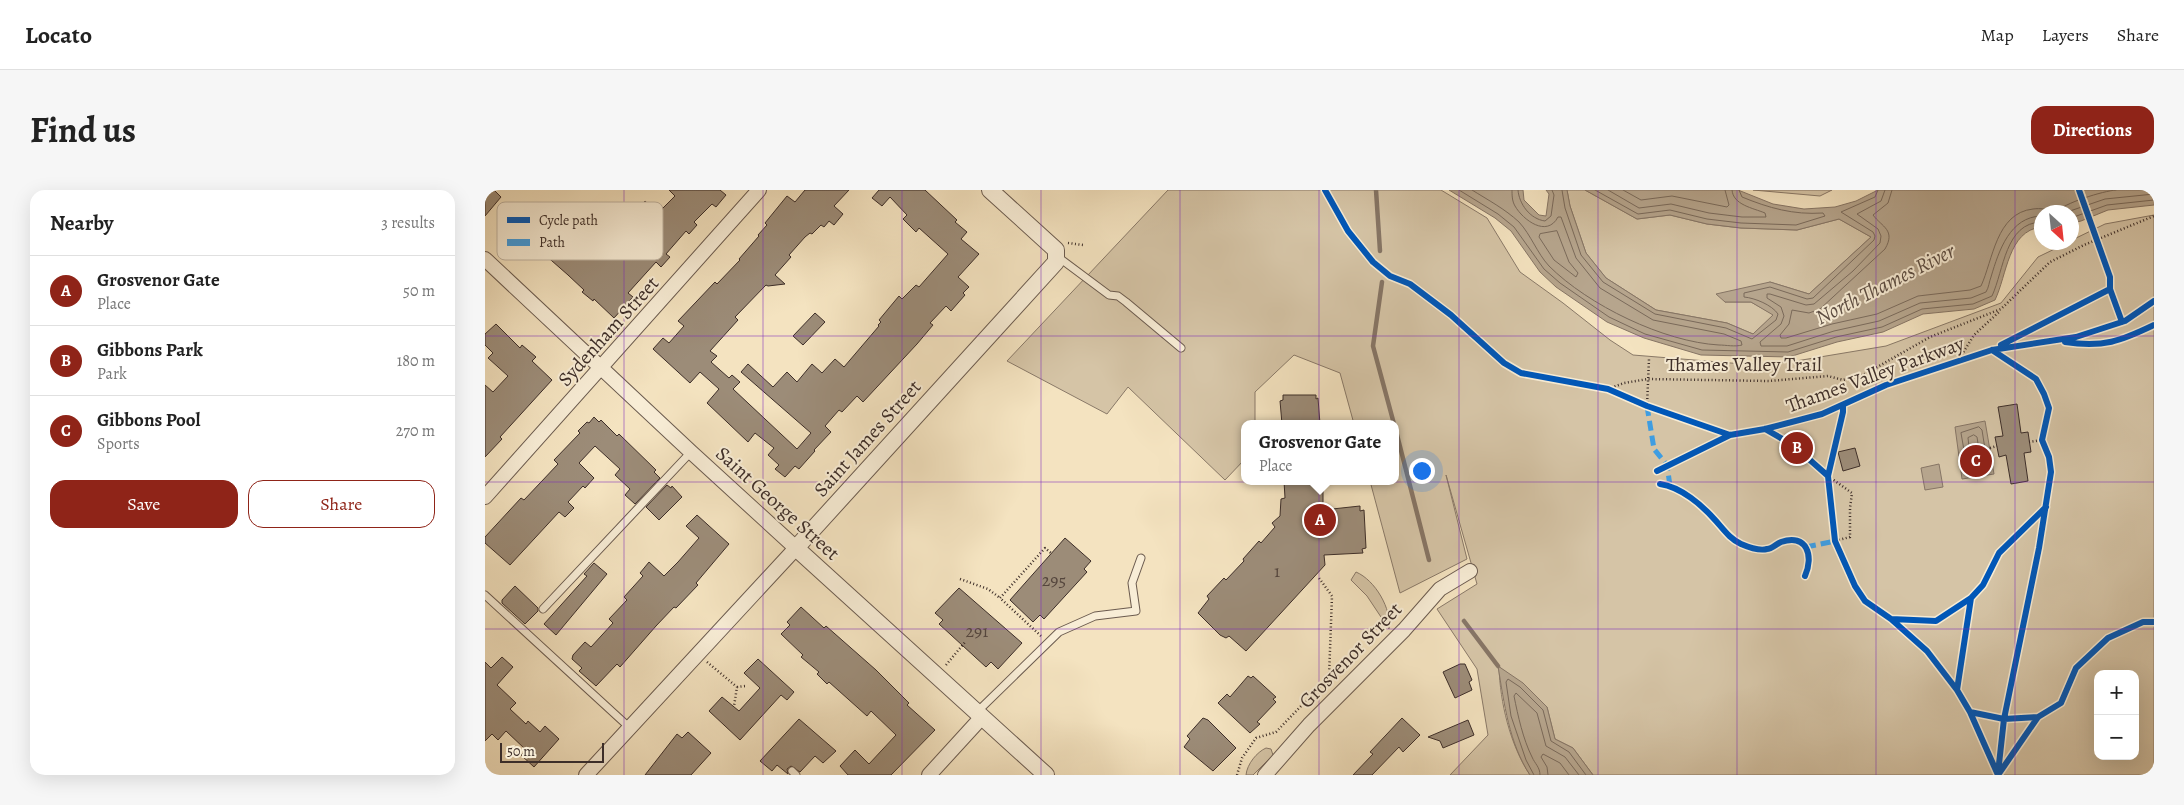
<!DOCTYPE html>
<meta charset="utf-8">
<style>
:root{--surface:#fff;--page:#f6f6f6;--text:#222;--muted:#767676;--line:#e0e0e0;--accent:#8f2418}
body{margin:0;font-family:Alegreya,serif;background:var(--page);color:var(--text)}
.controls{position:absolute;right:15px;bottom:15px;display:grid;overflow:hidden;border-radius:10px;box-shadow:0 5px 20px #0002}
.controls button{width:45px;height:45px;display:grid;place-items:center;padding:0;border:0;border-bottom:1px solid var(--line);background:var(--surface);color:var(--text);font:25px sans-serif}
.compass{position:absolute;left:1549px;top:15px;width:45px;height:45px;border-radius:50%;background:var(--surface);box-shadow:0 5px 20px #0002;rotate:153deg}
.scale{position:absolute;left:15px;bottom:12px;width:104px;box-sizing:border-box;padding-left:5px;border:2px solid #3d2e29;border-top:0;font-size:14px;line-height:18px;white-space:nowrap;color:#3d2e29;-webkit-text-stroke:4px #f8edd6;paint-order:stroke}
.you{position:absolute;left:936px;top:280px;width:18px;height:18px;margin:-12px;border:4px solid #fff;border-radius:50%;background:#1a73e8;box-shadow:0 0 0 8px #1a73e833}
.badge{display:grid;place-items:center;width:32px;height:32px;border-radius:50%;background:var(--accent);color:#fff;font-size:16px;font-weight:700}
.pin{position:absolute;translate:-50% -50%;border:2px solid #fff;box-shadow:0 1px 5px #0006}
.popup{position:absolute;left:756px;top:230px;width:158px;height:65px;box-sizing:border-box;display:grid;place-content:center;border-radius:10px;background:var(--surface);filter:drop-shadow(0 1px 4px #0005);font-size:16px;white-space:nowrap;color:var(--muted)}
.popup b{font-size:19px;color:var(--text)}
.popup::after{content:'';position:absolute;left:50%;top:100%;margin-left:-10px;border:10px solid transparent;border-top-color:var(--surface)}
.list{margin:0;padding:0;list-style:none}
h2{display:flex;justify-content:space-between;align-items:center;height:65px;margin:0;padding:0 20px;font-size:21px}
h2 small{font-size:16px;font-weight:400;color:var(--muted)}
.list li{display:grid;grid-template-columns:32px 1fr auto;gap:15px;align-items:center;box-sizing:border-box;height:70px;padding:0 20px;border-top:1px solid var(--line)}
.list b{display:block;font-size:19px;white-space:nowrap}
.list p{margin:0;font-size:16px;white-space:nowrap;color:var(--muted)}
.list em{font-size:16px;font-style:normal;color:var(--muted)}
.actions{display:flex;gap:10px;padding:15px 20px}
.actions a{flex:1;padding:11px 0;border:1px solid var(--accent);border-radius:15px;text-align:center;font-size:18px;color:var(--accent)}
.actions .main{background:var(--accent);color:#fff}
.map{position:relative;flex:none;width:1669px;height:585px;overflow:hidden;border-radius:15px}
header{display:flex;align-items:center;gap:30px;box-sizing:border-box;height:70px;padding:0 25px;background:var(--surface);border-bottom:1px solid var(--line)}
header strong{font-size:24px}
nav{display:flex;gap:28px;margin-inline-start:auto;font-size:18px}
.intro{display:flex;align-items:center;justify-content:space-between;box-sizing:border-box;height:120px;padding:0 30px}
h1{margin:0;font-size:35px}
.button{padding:12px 22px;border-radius:15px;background:var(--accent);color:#fff;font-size:18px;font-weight:700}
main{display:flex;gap:30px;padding:0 30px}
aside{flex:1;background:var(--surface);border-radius:15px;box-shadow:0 5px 20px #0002}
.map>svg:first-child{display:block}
.green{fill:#d5c4a6;stroke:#897968;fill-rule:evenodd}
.water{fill:#b6a58d;stroke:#867565}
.pier{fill:#f4e3c0}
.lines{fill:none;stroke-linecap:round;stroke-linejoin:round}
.shore{stroke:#7a6a5b;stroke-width:1}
.stream{stroke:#867565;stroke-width:4.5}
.building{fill:#9c8c78;stroke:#3d2e29}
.service-casing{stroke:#6b5b4f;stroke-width:9}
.minor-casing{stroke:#6b5b4f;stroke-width:16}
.tertiary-casing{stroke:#6b5b4f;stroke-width:18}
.path{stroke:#3d2e29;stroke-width:2.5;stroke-dasharray:1 2.5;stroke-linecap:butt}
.service{stroke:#f8edd6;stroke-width:7}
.minor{stroke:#f8edd6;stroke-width:14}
.tertiary{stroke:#f8edd6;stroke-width:16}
.quiet{stroke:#3f9de1;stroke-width:5;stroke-dasharray:10 5;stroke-linecap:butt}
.cycleway-casing{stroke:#f8edd6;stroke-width:9}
.cycleway{stroke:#0057b8;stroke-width:6}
.grid{fill:none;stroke:#7b2cbf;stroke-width:1;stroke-opacity:0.55}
.labels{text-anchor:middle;stroke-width:4;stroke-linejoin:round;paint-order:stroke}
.number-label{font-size:18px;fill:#55463d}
.street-label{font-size:20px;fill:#3d2e29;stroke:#f8edd6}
.water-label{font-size:21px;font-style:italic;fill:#5b4c42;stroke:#f8edd6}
.key{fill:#f8edd6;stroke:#c0b4a2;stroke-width:1}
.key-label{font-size:14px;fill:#3d2e29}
</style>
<header>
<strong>Locato</strong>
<nav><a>Map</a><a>Layers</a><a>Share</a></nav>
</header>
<div class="intro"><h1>Find us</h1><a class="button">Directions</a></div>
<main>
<aside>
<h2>Nearby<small>3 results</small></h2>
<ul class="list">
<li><span class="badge">A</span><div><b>Grosvenor Gate</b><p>Place</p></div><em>50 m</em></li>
<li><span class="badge">B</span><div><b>Gibbons Park</b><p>Park</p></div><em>180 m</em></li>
<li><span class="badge">C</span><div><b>Gibbons Pool</b><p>Sports</p></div><em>270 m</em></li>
</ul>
<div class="actions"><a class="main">Save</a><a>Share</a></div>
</aside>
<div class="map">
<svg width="1669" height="585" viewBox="0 0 1669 585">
<rect width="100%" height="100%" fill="#f4e3c0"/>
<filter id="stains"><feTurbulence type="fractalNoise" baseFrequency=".004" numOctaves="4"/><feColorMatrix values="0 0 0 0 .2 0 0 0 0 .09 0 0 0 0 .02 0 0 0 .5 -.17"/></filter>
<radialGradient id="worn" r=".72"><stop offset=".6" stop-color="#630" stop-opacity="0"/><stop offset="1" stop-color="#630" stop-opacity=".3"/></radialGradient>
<path class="green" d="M683,0H956L1002,28L1035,82L1078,113L1125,150L1148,165L1258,174L1305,172L1401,156L1516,113L1553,67L1582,53L1586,52L1587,50L1620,34L1669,25V585H1108L1088,558L1070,549L1062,517L1014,477C1015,512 1025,555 1045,585H965L1003,545L992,479L952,419L992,394L961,285L982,369L915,403L885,291H910V234H869L855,183L809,165L770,202V234H760V269L740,290L643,197L622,224L522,171ZM1613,484H1650V566H1613Z
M1082,0H1100L1152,29L1185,25L1222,34L1256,38L1312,40L1354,29L1386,47L1324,104L1285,92L1240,112H1266L1289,125L1268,144L1242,133L1171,120L1121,88L1101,63L1085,16Z
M1268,0H1347L1335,6Z
M871,382C890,390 907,419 904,439L882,406L866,390Z
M781,558L786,559L788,565L768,585H761C762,574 772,562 781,558Z"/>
<path class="water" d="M964,0H1038L1039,10L1054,25L1061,26L1064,4L1061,0H1082L1085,16L1101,63L1121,88L1171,120L1242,133L1268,144L1288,125L1266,112H1240L1231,104L1285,92L1324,104L1386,47L1354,29L1312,40L1256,38L1222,34L1185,25L1152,29L1100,0H1253L1288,14L1319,19L1350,17L1371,11L1393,0H1669V15L1623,20L1596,31L1587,33L1586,22H1556V37C1523,41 1522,85 1510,110L1489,119L1438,124L1398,142L1352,152L1304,167L1216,165L1159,148L1122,132L1071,97L1055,82L1026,41L1010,28Z
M1500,231L1509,284L1477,289L1470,237Z
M1454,274L1458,297L1440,300L1436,278Z
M1013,476L1038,493L1062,517L1070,549L1088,558L1108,585H1045C1024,553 1019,513 1013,476Z"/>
<path class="pier" d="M1590,0H1599L1609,28L1602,31Z"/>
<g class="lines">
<path class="shore" d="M974,0L1013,24L1029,37L1059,79L1075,93L1124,127L1160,144L1217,160L1303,162L1351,147L1397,137L1437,119L1488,114L1507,106C1519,80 1520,33 1556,32
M987,0C1003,10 1020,19 1034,32C1046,45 1052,63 1064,76C1103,115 1179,152 1234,155C1241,155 1250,157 1257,155L1256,151L1239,144L1168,130L1115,98L1091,68L1076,27H1073C1062,48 1038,30 1030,16C1027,11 1027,5 1027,0
M1033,0C1034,14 1045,29 1060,31L1066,26L1069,5L1067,0
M1077,0L1080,18L1096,65L1118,92L1170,124L1241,138L1267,149L1291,130L1293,124C1287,115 1270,108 1259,107V103L1285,97L1322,109L1328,108L1389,50L1390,46L1388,42L1356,22L1390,7L1393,0
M1110,0L1153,24L1185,20L1222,29L1256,33L1311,35L1340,26L1338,23C1308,25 1284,18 1257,7L1254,0
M1123,0L1154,18L1186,14L1224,23L1257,27H1281L1280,23C1268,18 1248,15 1247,0
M1138,0L1156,10L1187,6L1242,17L1244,15L1240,0
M1400,0L1396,11L1372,24L1393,39L1396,46L1395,53L1368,81L1329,114L1321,115L1285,104H1282V108L1296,117L1299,126L1296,134L1275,152L1276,156H1302L1349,141L1394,131L1435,113L1486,108L1501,102C1504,97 1504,92 1506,87C1514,60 1525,27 1556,26
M1407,0L1403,13L1388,25C1397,37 1411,40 1400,59L1335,119L1324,123L1307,120L1304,134L1295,145L1296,148H1301L1347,134L1392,124L1433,106L1485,100L1496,96C1508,70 1511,23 1548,19C1556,18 1561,19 1567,22
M1571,22C1579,13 1618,1 1631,0
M1582,22L1620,9L1669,4
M1586,28L1622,15L1669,10
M1072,41L1084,72L1093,83L1091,87L1069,70L1054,47L1055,44Z
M1494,237L1497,240L1503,278L1483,283L1476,243Z
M1489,245L1492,247L1496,273L1489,276L1486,274L1483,248Z
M1049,585L1041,570L1026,526L1021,492L1023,489L1035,497L1058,520L1066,551L1084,562L1101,585
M1055,585C1055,577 1050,574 1047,567C1038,549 1033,526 1029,506L1031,503L1052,523L1061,556L1080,567L1094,585
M1063,585L1062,577L1056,567L1058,564L1075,573L1084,585"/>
<path class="stream" d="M891,0L895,61
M897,92L888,156L909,234
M910,237L944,370
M979,431L1013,476"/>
</g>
<path class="building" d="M0,0H9L16,7L0,26Z
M184,0H235L241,5L231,17L227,14L209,32L212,35L204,44L201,41L181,64L185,67L176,77L171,72L143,103L148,107L129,128L109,109L108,111L97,102L99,100L83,85L34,42L59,14L76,28L67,38L101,67L120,45L128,53L152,28L155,23L152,20L160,11L173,23L190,6Z
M320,0H364L349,16L358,24L349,35L344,31L339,37L336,35L327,44L325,43L320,47L304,65L306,67L290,85L300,94L283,96L281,95L250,127L253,130L225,161L232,166L226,172L244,188L247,185L255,192L248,199L312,259L326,243L256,182L263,174L288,197L302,182L312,192L327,174L337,183L350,169L359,177L394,136L393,135L396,132L394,130L414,106L417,109L431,95L434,97L463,64L434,38L431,42L418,29L422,25L405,7L397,16L387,8L394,0H440L472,30L470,32L482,42L476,49L494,64L473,87L484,97L478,103L480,105L466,121L461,116L445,133L448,135L432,154L378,212L372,206L357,222L354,220L340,236L346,242L329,260L330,261L314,279L310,276L300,287L290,279L294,275L283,265L289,258L270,243L263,252L222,213L234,199L215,182L205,193L168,159L178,148L184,153L199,136L193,131L230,92L232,94L255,70L254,69L274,46L273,45L282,35L280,33L302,6L310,12Z
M330,123L340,132L318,155L308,146Z
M11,134L35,158L37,155L51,167L47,171L67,190L15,247L17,249L0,267V195L8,202L23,186L3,168L8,163L0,155V144Z
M798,205H831V209L833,208L835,234H797L795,211L798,210Z
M1532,214L1536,243L1543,242L1546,262L1539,263L1543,291L1526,294L1521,265L1514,267L1510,247L1518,246L1513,217Z
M109,227L114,232L116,230L132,246L134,244L171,280L169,282L175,288L150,314L140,305L145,299L130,285L135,279L110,256L94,273L109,288L100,298L98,296L83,312L89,318L80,327L74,322L25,375L0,353V347L36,308L39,310L73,274L69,270L95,243L93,241L102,232L104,233Z
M1370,258L1375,276L1358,281L1353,262Z
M799,291H838V320L875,316V321L879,320L881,358L877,359L878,363L839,365L840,375L761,461L744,446L741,448L735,445L713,423L724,409L722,406L739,388L741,390L759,371L758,369L774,351L776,353L790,337L787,333L795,326L796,309L800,308Z
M182,295L186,298L187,296L197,307L174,330L161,317Z
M212,325L244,354L211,393L213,395L191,418L189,417L171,436L135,477L132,474L111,496L94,481L97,478L87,469L88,465L100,452L106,457L128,433L124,429L142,410L139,407L158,386L155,383L164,372L179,386L193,372L214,348L201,336Z
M580,348L606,371L599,379L602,382L559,429L555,425L548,432L525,410Z
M109,373L122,384L71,445L59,434L102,386L99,384Z
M30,396L53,418V421L40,434L17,413V410Z
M474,398L537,453L513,479L506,472L501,477L454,434L458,430L450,423Z
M316,417L339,438L341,436L391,480L424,513L422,515L450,540L406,585H363L355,576L370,560L384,574L411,545L386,521L382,526L344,492L342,494L332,484L334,482L316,467L318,465L296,444L305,435L302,432Z
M17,467L28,477L12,495L31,513L25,519L41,534L43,531L55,542L60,536L74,549L49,577L36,565L41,560L21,541L13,550L7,544L0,551V472L6,478Z
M273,469L309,502L302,510L296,505L255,550L224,521L237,507L254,521L275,498L259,483Z
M975,474H980L987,490L984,492L987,500L970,508L958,482Z
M763,486L766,488L768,486L791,507L788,509L791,512L772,532L775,534L765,543L733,513L742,504L745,507Z
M718,528L723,530L751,558L728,581L699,557L705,549L702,546Z
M917,528L935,545L918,562L914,557L887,585H868L888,564L885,562Z
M314,529L351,561L338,573L330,566L315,582L306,576L302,579L303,584L292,575L287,581L275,571Z
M983,530L989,545L958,558L955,551L943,547Z
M203,542L226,563L206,585H160L192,544L197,548Z"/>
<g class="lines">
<defs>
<path id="service" d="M573,67L624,105L633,106L641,112L696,158
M0,405L145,538
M58,419L206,262
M492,522L574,442L610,426L651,421L647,393L656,368
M307,581L311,585"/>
<path id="minor" d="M0,69L206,262L311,358L101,585
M0,307L274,0
M444,585L497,527
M780,585L824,535L919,440L955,399L985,381"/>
<path id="tertiary" d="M505,0L571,60V72L311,358L561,585"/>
</defs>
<use href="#service" class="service-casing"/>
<use href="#minor" class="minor-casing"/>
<use href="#tertiary" class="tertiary-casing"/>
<path class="path" d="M583,53L598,55
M1473,171L1489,145L1515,121
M1123,199L1139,193L1163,189L1284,191L1343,186L1358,190L1380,184L1445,147L1516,119L1565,72L1599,55L1669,26
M1162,216L1164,169
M1544,252L1557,250
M1505,258L1512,256
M1343,286L1367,303L1365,318V347L1350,351
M475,389L503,399L515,408
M1406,429L1451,431L1486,408L1498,395L1514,363L1561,317
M556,446L515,408L560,358L566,363
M222,472L252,497L249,516
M461,475L481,451
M252,497L261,496
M1472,500L1486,408
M1485,522L1519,529L1553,527
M752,585L757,568L771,548L791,542L844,487L847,406L834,388
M1513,585L1553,527L1576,513L1591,478L1623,448L1658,432H1669"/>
<use href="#service" class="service"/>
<use href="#minor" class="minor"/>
<use href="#tertiary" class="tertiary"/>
<path class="quiet" d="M1162,216L1169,259L1182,275L1185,296
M1321,357L1350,351"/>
<defs>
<path id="cycleway" d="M840,0L863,41L888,72L905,86L925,94L966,125L1019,173L1036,183L1123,199L1162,216L1245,245L1280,239L1337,224L1401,195L1507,160L1591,147L1640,131L1669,111
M1594,0L1625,87V99L1637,132
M1580,152C1618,158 1636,151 1669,135
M1516,155L1625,99
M1507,160L1551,189L1559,204L1564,218L1557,250L1564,267L1566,282L1554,358L1519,529L1513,583
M1358,216V222L1343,286L1350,351L1370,396L1380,411L1406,429L1442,461L1472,500L1485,522L1513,585L1553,527L1576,513L1591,478L1623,448L1658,432H1669
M1280,239L1308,255L1343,286
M1172,281L1245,245
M1175,294C1196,297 1217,315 1231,331C1239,340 1245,349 1256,354C1263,357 1275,361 1282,359C1287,359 1291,354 1296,352C1322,343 1329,366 1320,386
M1406,429L1451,431L1486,408L1498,395L1514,363L1561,317
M1472,500L1486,408
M1485,522L1519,529L1553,527"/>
</defs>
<use href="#cycleway" class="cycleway-casing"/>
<use href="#cycleway" class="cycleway"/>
</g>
<path class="grid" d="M139,0V585M278,0V585M417,0V585M556,0V585M695,0V585M834,0V585M974,0V585M1113,0V585M1252,0V585M1391,0V585M1530,0V585M0,146H1669M0,292H1669M0,439H1669"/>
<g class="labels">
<g class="number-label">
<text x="792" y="387">1</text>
<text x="569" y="396">295</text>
<text x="492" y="447">291</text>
</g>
<g class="street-label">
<text transform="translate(123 141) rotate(-48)" y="7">Sydenham Street</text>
<text x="1259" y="181">Thames Valley Trail</text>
<text transform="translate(1390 184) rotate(-20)" y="7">Thames Valley Parkway</text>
<text transform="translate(382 248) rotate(-48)" y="7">Saint James Street</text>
<text transform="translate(293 313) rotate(42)" y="7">Saint George Street</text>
<text transform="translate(865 465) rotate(-46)" y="7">Grosvenor Street</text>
</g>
<g class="water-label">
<text transform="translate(1400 94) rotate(-27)" y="7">North Thames River</text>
</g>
</g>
<rect x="12" y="12" width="166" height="58" rx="8" class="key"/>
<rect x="22" y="27" width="23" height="6" fill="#0057b8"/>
<rect x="22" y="49" width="23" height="7" fill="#3f9de1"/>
<g class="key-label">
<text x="54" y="35">Cycle path</text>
<text x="54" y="57">Path</text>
</g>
<rect width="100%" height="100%" filter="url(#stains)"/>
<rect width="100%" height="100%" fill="url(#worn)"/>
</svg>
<div class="controls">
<button>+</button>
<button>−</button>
</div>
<svg class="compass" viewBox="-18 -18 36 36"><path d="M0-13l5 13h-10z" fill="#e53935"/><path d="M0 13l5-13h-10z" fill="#767676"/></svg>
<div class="scale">50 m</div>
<div class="you"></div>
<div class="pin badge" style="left:835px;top:330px">A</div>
<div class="popup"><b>Grosvenor Gate</b>Place</div>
<div class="pin badge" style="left:1312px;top:258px">B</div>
<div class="pin badge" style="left:1491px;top:271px">C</div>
</div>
</main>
